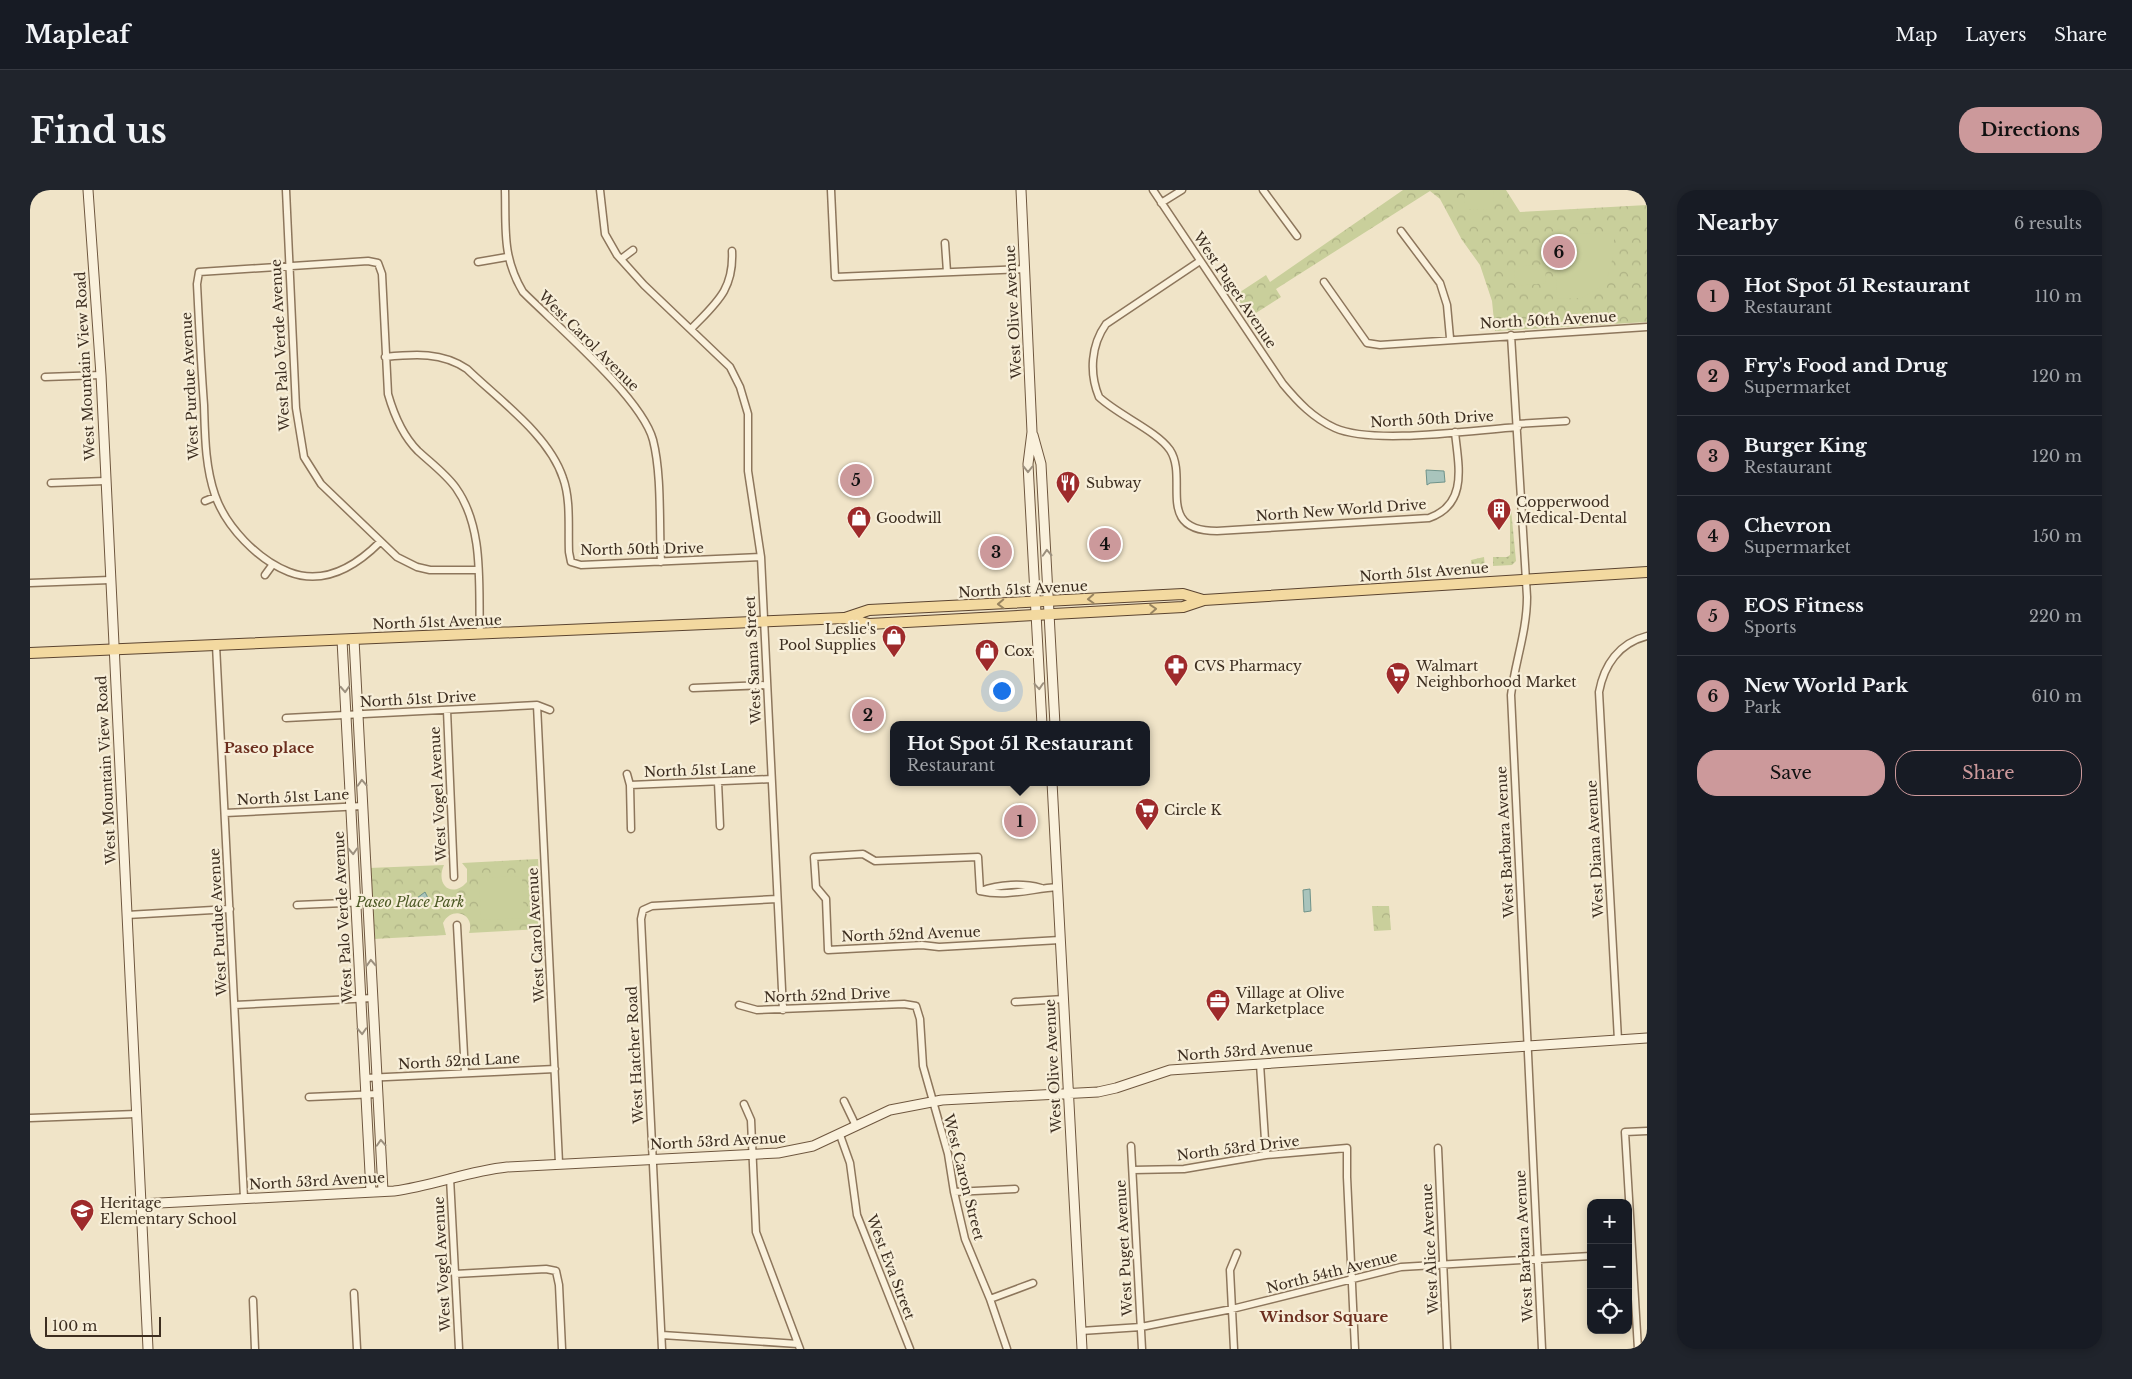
<!DOCTYPE html>
<meta charset="utf-8">
<style>
:root{--surface:#171b24;--page:#20242c;--text:#f1f3f6;--muted:#9ea1a6;--line:#363941;--accent:#cc999b}
body{margin:0;font-family:"Libre Baskerville",serif;background:var(--page);color:var(--text)}
.controls{position:absolute;right:15px;bottom:15px;display:grid;overflow:hidden;border-radius:10px;box-shadow:0 2px 8px #0003}
.controls button{width:45px;height:45px;display:grid;place-items:center;padding:0;border:0;border-bottom:1px solid var(--line);background:var(--surface);color:var(--text);font:25px sans-serif}
.scale{position:absolute;left:15px;bottom:12px;width:116px;box-sizing:border-box;padding-left:5px;border:2px solid #3d2e20;border-top:0;font-size:14px;line-height:18px;white-space:nowrap;color:#3d2e20;-webkit-text-stroke:4px #f7eed8;paint-order:stroke}
.you{position:absolute;left:971px;top:500px;width:18px;height:18px;margin:-12px;border:4px solid #fff;border-radius:50%;background:#1a73e8;box-shadow:0 0 0 8px #1a73e833}
.badge{display:grid;place-items:center;width:32px;height:32px;border-radius:50%;background:var(--accent);color:#111;font-size:16px;font-weight:700}
.pin{position:absolute;translate:-50% -50%;border:2px solid #fff;box-shadow:0 1px 5px #0006}
.popup{position:absolute;left:860px;top:531px;width:260px;height:65px;box-sizing:border-box;display:grid;place-content:center;border-radius:10px;background:var(--surface);filter:drop-shadow(0 1px 4px #0005);font-size:16px;white-space:nowrap;color:var(--muted)}
.popup b{font-size:19px;color:var(--text)}
.popup::after{content:'';position:absolute;left:50%;top:100%;margin-left:-10px;border:10px solid transparent;border-top-color:var(--surface)}
.list{margin:0;padding:0;list-style:none}
h2{display:flex;justify-content:space-between;align-items:center;height:65px;margin:0;padding:0 20px;font-size:21px}
h2 small{font-size:16px;font-weight:400;color:var(--muted)}
.list li{display:grid;grid-template-columns:32px 1fr auto;gap:15px;align-items:center;box-sizing:border-box;height:80px;padding:0 20px;border-top:1px solid var(--line)}
.list b{display:block;font-size:19px;white-space:nowrap}
.list p{margin:0;font-size:16px;white-space:nowrap;color:var(--muted)}
.list em{font-size:16px;font-style:normal;color:var(--muted)}
.actions{display:flex;gap:10px;padding:15px 20px}
.actions a{flex:1;padding:11px 0;border:1px solid var(--accent);border-radius:20px;text-align:center;font-size:18px;color:var(--accent)}
.actions .main{background:var(--accent);color:#111}
.icon{flex:none;width:28px;height:28px;fill:none;stroke:currentColor;stroke-width:2;stroke-linecap:round;stroke-linejoin:round}
.map{position:relative;flex:none;width:1617px;height:1159px;overflow:hidden;border-radius:20px}
header{display:flex;align-items:center;gap:30px;box-sizing:border-box;height:70px;padding:0 25px;background:var(--surface);border-bottom:1px solid var(--line)}
header strong{font-size:24px}
nav{display:flex;gap:28px;margin-inline-start:auto;font-size:18px}
.intro{display:flex;align-items:center;justify-content:space-between;box-sizing:border-box;height:120px;padding:0 30px}
h1{margin:0;font-size:35px}
.button{padding:12px 22px;border-radius:20px;background:var(--accent);color:#111;font-size:18px;font-weight:700}
main{display:flex;gap:30px;padding:0 30px}
aside{flex:1;background:var(--surface);border-radius:20px;box-shadow:0 2px 8px #0003}
.map>svg:first-child{display:block}
.grass{fill:url(#grass-dots)}
.park{fill:url(#park-crowns)}
.pitch{fill:#c9cf9b}
.water{fill:#a9c4bc;stroke:#6f938a}
.lines{fill:none;stroke-linecap:round;stroke-linejoin:round}
.street-casing{stroke:#8d765c;stroke-width:9}
.secondary-casing{stroke:#6f573f;stroke-width:11}
.primary-casing{stroke:#5b4430;stroke-width:12}
.street{stroke:#faf1dc;stroke-width:6}
.secondary{stroke:#faf1dc;stroke-width:9}
.primary{stroke:#f3d9a0;stroke-width:10}
.oneway{stroke:#9c907e}
.oneway2{stroke:#988460}
.labels{text-anchor:middle;stroke-width:4.5;stroke-linejoin:round;paint-order:stroke}
.street-label{font-size:14px;fill:#3d2e20;stroke:#f7eed8}
.poi-label{font-size:14px;fill:#3d2e20;stroke:#f7eed8;text-anchor:start}
.park-label{font-size:14px;font-style:italic;fill:#4d5a26;stroke:#f7eed8}
.neighbourhood-label{font-size:15px;font-weight:bold;fill:#6b2e1e;stroke:#f7eed8}
</style>
<header>
<strong>Mapleaf</strong>
<nav><a>Map</a><a>Layers</a><a>Share</a></nav>
</header>
<div class="intro"><h1>Find us</h1><a class="button">Directions</a></div>
<main>
<div class="map">
<svg width="1617" height="1159" viewBox="0 0 1617 1159">
<defs>
<pattern id="grass-dots" width="8" height="8" patternUnits="userSpaceOnUse" patternTransform="scale(1.25)"><rect width="8" height="8" fill="#c9cf9b"/><path d="M2 2h.1M6 6h.1" fill="none" stroke="#aeb285" stroke-width="1.8" stroke-linecap="round"/></pattern>
<pattern id="park-crowns" width="20" height="18" patternUnits="userSpaceOnUse" patternTransform="scale(1.25)"><rect width="20" height="18" fill="#c9cf9b"/><path d="M2 6a3 3 0 1 1 6 0M12 15a3 3 0 1 1 6 0" fill="none" stroke="#aeb285"/></pattern>
</defs>
<rect width="100%" height="100%" fill="#f0e4c8"/>
<path class="grass" d="M1481,319L1486,371L1482,375L1463,376V367H1477L1480,365V329L1477,321Z
M1454,367L1455,377H1442L1441,370Z"/>
<path class="park" d="M1373,0H1476L1490,22L1617,15V132L1465,141L1462,111L1450,75L1432,50L1410,9L1400,1L1246,99L1251,107L1218,128L1204,106L1236,85L1240,92Z
M508,669L511,739L439,743C446,724 422,715 413,733L416,745L344,749L339,678L414,675C405,695 422,709 437,692V679L432,673Z
M1342,716H1359L1361,740L1344,741Z"/>
<path class="pitch" d="M1435,0H1464L1463,20L1434,19Z
M1584,43V63L1576,93L1551,108L1527,109L1524,51L1530,44Z
M1515,74L1516,93L1485,96L1484,77Z
M492,686L494,728L451,730L449,688Z"/>
<path class="water" d="M1396,280L1414,281L1415,292L1400,293L1397,295Z
M1280,699L1281,721L1274,722L1273,700Z
M395,702L399,710L389,714H381V708H387Z"/>
<g class="lines">
<defs>
<path id="street" d="M256,0L266,218L274,267L291,294L367,367L387,377L400,380H447
M475,0C476,39 472,67 493,102C526,135 612,208 623,250C632,285 629,336 631,372
M570,0L575,44L587,65L614,95L700,177L710,197L718,224V281L731,367L753,820
M801,0L805,87L995,79
M1123,0L1253,194C1268,212 1283,228 1305,238C1343,255 1443,240 1488,237
M1233,0L1267,46
M1131,13L1152,0
M1371,41L1410,93L1417,115L1420,148
M915,53L917,82
M591,69L603,60
M1170,71L1076,134C1061,155 1059,183 1069,207C1088,225 1127,241 1140,260C1159,289 1124,341 1187,341L1399,328C1439,314 1428,274 1425,242
M448,72L477,67
M1294,92L1337,153L1350,155L1617,137
M661,139C686,113 704,100 702,61
M1481,145L1497,407C1497,441 1485,472 1481,505L1512,1159
M355,167C385,164 412,162 437,179C469,210 519,245 533,288C541,310 538,338 539,362L541,372L551,375L731,367
M15,187L71,185
M1487,234L1536,231
M21,293L75,291
M175,311L185,307
M350,352C326,376 295,396 259,382C228,370 196,337 185,305C175,276 175,245 174,215C171,175 169,134 167,94L169,82L338,71L348,73L352,84L358,204C364,225 372,245 388,261C401,273 416,284 426,298C455,339 448,397 450,444
M235,385L243,374
M0,393L80,390
M186,455L214,1008
M663,498L737,495
M507,515L529,973
M417,520L424,687
M256,528L507,515L520,520
M597,584L600,595L601,639
M688,592L690,636
M600,595L741,589
M195,623L333,616
M950,701L948,667L845,671L833,664L784,667L786,697L796,709L798,760L892,755L909,757L1030,750
M950,701C977,707 1001,699 1027,697
M951,701C969,694 993,693 1011,698
M267,715L338,712
M97,725L200,719
M427,735L435,883
M985,812L1034,809
M205,815L343,808
M709,815L727,820L874,814L886,816L890,829L893,876L918,964L924,1002L935,1049L960,1109L977,1159
M1588,850L1569,502C1574,475 1589,453 1617,446
M1230,874L1236,965
M335,888L525,879
M279,907L348,904
M814,911L826,936
M714,914L721,930L726,1042L770,1159
M0,928L106,924
M810,945L820,973L827,1025L880,1159
M1101,956L1112,1159
M1408,958L1417,1159
M1103,980L1154,979L1236,965L1317,958V987L1325,1159
M420,988L429,1159
M924,1002L985,999
M425,1084L516,1079L526,1081L529,1095L532,1159
M324,1103L327,1159
M960,1109L1003,1093
M223,1110L225,1159
M1051,1141L1111,1137L1202,1119L1371,1077L1561,1066
M632,1145L768,1154
M632,1159L611,729L613,720L622,716L747,709
M1204,1159L1200,1080L1207,1063
M1608,1159L1595,942L1617,941"/>
<path id="secondary" d="M58,0L71,185L118,1159
M991,0L1002,242L998,274L1012,535
M1003,245L1011,274L1025,535
M324,449L353,1001
M312,450L341,1002
M1022,592L1052,1159
M110,1014L364,1001C403,996 438,981 477,977L748,963L783,956L860,920L912,910L1068,902L1086,898L1140,880L1617,848"/>
<path id="primary" d="M815,428L839,420L1153,404L1173,410
M0,463L814,428L839,434L1153,417L1174,410L1617,382"/>
</defs>
<use href="#street" class="street-casing"/>
<use href="#secondary" class="secondary-casing"/>
<use href="#primary" class="primary-casing"/>
<use href="#street" class="street"/>
<use href="#secondary" class="secondary"/>
<use href="#primary" class="primary"/>
</g>
<defs><path id="oneway-chevron" d="M-2-3.5L2.5 0L-2 3.5" fill="none" stroke-width="1.6" stroke-linecap="round" stroke-linejoin="round" transform="scale(1.25)"/></defs>
<g class="oneway">
<use href="#oneway-chevron" transform="translate(998 279) rotate(90)"/>
<use href="#oneway-chevron" transform="translate(1017 363) rotate(-93)"/>
<use href="#oneway-chevron" transform="translate(1009 496) rotate(86)"/>
<use href="#oneway-chevron" transform="translate(315 499) rotate(87)"/>
<use href="#oneway-chevron" transform="translate(332 593) rotate(-93)"/>
<use href="#oneway-chevron" transform="translate(323 661) rotate(87)"/>
<use href="#oneway-chevron" transform="translate(341 773) rotate(-93)"/>
<use href="#oneway-chevron" transform="translate(332 841) rotate(87)"/>
<use href="#oneway-chevron" transform="translate(351 953) rotate(-93)"/>
</g>
<g class="oneway2">
<use href="#oneway-chevron" transform="translate(1061 409) rotate(177)"/>
<use href="#oneway-chevron" transform="translate(971 414) rotate(178)"/>
<use href="#oneway-chevron" transform="translate(1123 419) rotate(-4)"/>
</g>
<defs>
<symbol id="restaurant-pin" viewBox="-11 -11 22 30"><path d="M0 17L-7.5 6A9.5 9.5 0 1 1 7.5 6Z" fill="#9e2a2b" stroke="#f7eed8"/><path d="M-5-6h1v4h1v-4h1v4h1v-4h1v5L-1.5 .5V6h-2V.5L-5-1ZM5-6V6H3V1.5H1.5Q1.5-4 5-6Z" fill="#fff"/></symbol>
<symbol id="building-pin" viewBox="-11 -11 22 30"><path d="M0 17L-7.5 6A9.5 9.5 0 1 1 7.5 6Z" fill="#9e2a2b" stroke="#f7eed8"/><path d="M-4-6H4V6H1V3H-1V6H-4ZM-2.5-4.3h1.7v1.8h-1.7ZM.8-4.3h1.7v1.8H.8ZM-2.5-1h1.7V.8h-1.7ZM.8-1h1.7V.8H.8Z" fill="#fff"/></symbol>
<symbol id="shop-pin" viewBox="-11 -11 22 30"><path d="M0 17L-7.5 6A9.5 9.5 0 1 1 7.5 6Z" fill="#9e2a2b" stroke="#f7eed8"/><path d="M-5-2.5h2.3a2.7 3.5 0 0 1 5.4 0H5L5.5 6h-11ZM-1.5-2.5h3a1.5 2.3 0 0 0-3 0Z" fill="#fff"/></symbol>
<symbol id="pharmacy-pin" viewBox="-11 -11 22 30"><path d="M0 17L-7.5 6A9.5 9.5 0 1 1 7.5 6Z" fill="#9e2a2b" stroke="#f7eed8"/><path d="M-2-6h4v4h4v4h-4v4h-4v-4h-4v-4h4Z" fill="#fff"/></symbol>
<symbol id="supermarket-pin" viewBox="-11 -11 22 30"><path d="M0 17L-7.5 6A9.5 9.5 0 1 1 7.5 6Z" fill="#9e2a2b" stroke="#f7eed8"/><path d="M-6-5.5h2.5l.6 2H6L4.5 2H-2.5L-4.4-4H-6ZM-1.5 3.2a1.3 1.3 0 1 0 .1 0ZM3 3.2a1.3 1.3 0 1 0 .1 0Z" fill="#fff"/></symbol>
<symbol id="office-pin" viewBox="-11 -11 22 30"><path d="M0 17L-7.5 6A9.5 9.5 0 1 1 7.5 6Z" fill="#9e2a2b" stroke="#f7eed8"/><path d="M-6-3h4V-5.5h4V-3h4V5H-6ZM-1-4.5V-3h2v-1.5ZM-6 0V1H6V0Z" fill="#fff"/></symbol>
<symbol id="school-pin" viewBox="-11 -11 22 30"><path d="M0 17L-7.5 6A9.5 9.5 0 1 1 7.5 6Z" fill="#9e2a2b" stroke="#f7eed8"/><path d="M0-5L7-2L0 1L-7-2ZM-4 1L0 2.5L4 1V4Q0 6-4 4Z" fill="#fff"/></symbol>
</defs>
<g fill-rule="evenodd">
<use href="#restaurant-pin" x="1024" y="279" width="28" height="38"/>
<use href="#building-pin" x="1455" y="306" width="28" height="38"/>
<use href="#shop-pin" x="815" y="314" width="28" height="38"/>
<use href="#shop-pin" x="850" y="433" width="28" height="38"/>
<use href="#shop-pin" x="943" y="447" width="28" height="38"/>
<use href="#pharmacy-pin" x="1132" y="462" width="28" height="38"/>
<use href="#supermarket-pin" x="1354" y="470" width="28" height="38"/>
<use href="#supermarket-pin" x="1103" y="606" width="28" height="38"/>
<use href="#office-pin" x="1174" y="797" width="28" height="38"/>
<use href="#school-pin" x="38" y="1007" width="28" height="38"/>
</g>
<g class="labels">
<g class="street-label">
<text transform="translate(1205 100) rotate(56)" y="5">West Puget Avenue</text>
<text transform="translate(983 122) rotate(-93)" y="5">West Olive Avenue</text>
<text transform="translate(1518 130) rotate(-3)" y="5">North 50th Avenue</text>
<text transform="translate(559 151) rotate(45)" y="5">West Carol Avenue</text>
<text transform="translate(250 155) rotate(-93)" y="5">West Palo Verde Avenue</text>
<text transform="translate(55 176) rotate(-93)" y="5">West Mountain View Road</text>
<text transform="translate(160 196) rotate(-93)" y="5">West Purdue Avenue</text>
<text transform="translate(1402 229) rotate(-3)" y="5">North 50th Drive</text>
<text transform="translate(1311 320) rotate(-4)" y="5">North New World Drive</text>
<text transform="translate(612 359) rotate(-1)" y="5">North 50th Drive</text>
<text transform="translate(1394 382) rotate(-4)" y="5">North 51st Avenue</text>
<text transform="translate(993 399) rotate(-3)" y="5">North 51st Avenue</text>
<text transform="translate(407 432) rotate(-2)" y="5">North 51st Avenue</text>
<text transform="translate(723 470) rotate(-93)" y="5">West Sanna Street</text>
<text transform="translate(388 509) rotate(-3)" y="5">North 51st Drive</text>
<text transform="translate(76 580) rotate(-93)" y="5">West Mountain View Road</text>
<text transform="translate(670 580) rotate(-2)" y="5">North 51st Lane</text>
<text transform="translate(408 604) rotate(-93)" y="5">West Vogel Avenue</text>
<text transform="translate(263 607) rotate(-3)" y="5">North 51st Lane</text>
<text transform="translate(1475 652) rotate(-93)" y="5">West Barbara Avenue</text>
<text transform="translate(1565 659) rotate(-93)" y="5">West Diana Avenue</text>
<text transform="translate(313 727) rotate(-93)" y="5">West Palo Verde Avenue</text>
<text transform="translate(188 732) rotate(-93)" y="5">West Purdue Avenue</text>
<text transform="translate(881 744) rotate(-2)" y="5">North 52nd Avenue</text>
<text transform="translate(506 745) rotate(-93)" y="5">West Carol Avenue</text>
<text transform="translate(797 805) rotate(-2)" y="5">North 52nd Drive</text>
<text transform="translate(1215 861) rotate(-4)" y="5">North 53rd Avenue</text>
<text transform="translate(605 865) rotate(-93)" y="5">West Hatcher Road</text>
<text transform="translate(429 871) rotate(-3)" y="5">North 52nd Lane</text>
<text transform="translate(1023 876) rotate(-93)" y="5">West Olive Avenue</text>
<text transform="translate(688 951) rotate(-3)" y="5">North 53rd Avenue</text>
<text transform="translate(1208 958) rotate(-7)" y="5">North 53rd Drive</text>
<text transform="translate(934 987) rotate(76)" y="5">West Caron Street</text>
<text transform="translate(287 991) rotate(-3)" y="5">North 53rd Avenue</text>
<text transform="translate(1494 1056) rotate(-93)" y="5">West Barbara Avenue</text>
<text transform="translate(1094 1058) rotate(-93)" y="5">West Puget Avenue</text>
<text transform="translate(1400 1059) rotate(-93)" y="5">West Alice Avenue</text>
<text transform="translate(412 1074) rotate(-93)" y="5">West Vogel Avenue</text>
<text transform="translate(861 1077) rotate(69)" y="5">West Eva Street</text>
<text transform="translate(1302 1082) rotate(-14)" y="5">North 54th Avenue</text>
</g>
<g class="poi-label">
<text x="1056" y="298">Subway</text>
<text x="1486" y="317">Copperwood<tspan x="1486" dy="16">Medical-Dental</tspan></text>
<text x="846" y="333">Goodwill</text>
<text x="846" y="444" text-anchor="end">Leslie's<tspan x="846" dy="16">Pool Supplies</tspan></text>
<text x="974" y="466">Cox</text>
<text x="1164" y="481">CVS Pharmacy</text>
<text x="1386" y="481">Walmart<tspan x="1386" dy="16">Neighborhood Market</tspan></text>
<text x="1134" y="625">Circle K</text>
<text x="1206" y="808">Village at Olive<tspan x="1206" dy="16">Marketplace</tspan></text>
<text x="70" y="1018">Heritage<tspan x="70" dy="16">Elementary School</tspan></text>
</g>
<g class="park-label">
<text x="380" y="717">Paseo Place Park</text>
</g>
<g class="neighbourhood-label">
<text x="239" y="563">Paseo place</text>
<text x="1294" y="1132">Windsor Square</text>
</g>
</g>
</svg>
<div class="controls">
<button>+</button>
<button>−</button>
<button><svg class="icon" aria-label="locate" viewBox="0 0 24 24"><circle cx="12" cy="12" r="6"/><path d="M12 2v4M12 18v4M2 12h4M18 12h4"/></svg></button>
</div>
<div class="scale">100 m</div>
<div class="you"></div>
<div class="pin badge" style="left:990px;top:631px">1</div>
<div class="popup"><b>Hot Spot 51 Restaurant</b>Restaurant</div>
<div class="pin badge" style="left:838px;top:525px">2</div>
<div class="pin badge" style="left:966px;top:362px">3</div>
<div class="pin badge" style="left:1075px;top:354px">4</div>
<div class="pin badge" style="left:826px;top:290px">5</div>
<div class="pin badge" style="left:1529px;top:62px">6</div>
</div>
<aside>
<h2>Nearby<small>6 results</small></h2>
<ul class="list">
<li><span class="badge">1</span><div><b>Hot Spot 51 Restaurant</b><p>Restaurant</p></div><em>110 m</em></li>
<li><span class="badge">2</span><div><b>Fry's Food and Drug</b><p>Supermarket</p></div><em>120 m</em></li>
<li><span class="badge">3</span><div><b>Burger King</b><p>Restaurant</p></div><em>120 m</em></li>
<li><span class="badge">4</span><div><b>Chevron</b><p>Supermarket</p></div><em>150 m</em></li>
<li><span class="badge">5</span><div><b>EOS Fitness</b><p>Sports</p></div><em>220 m</em></li>
<li><span class="badge">6</span><div><b>New World Park</b><p>Park</p></div><em>610 m</em></li>
</ul>
<div class="actions"><a class="main">Save</a><a>Share</a></div>
</aside>
</main>
